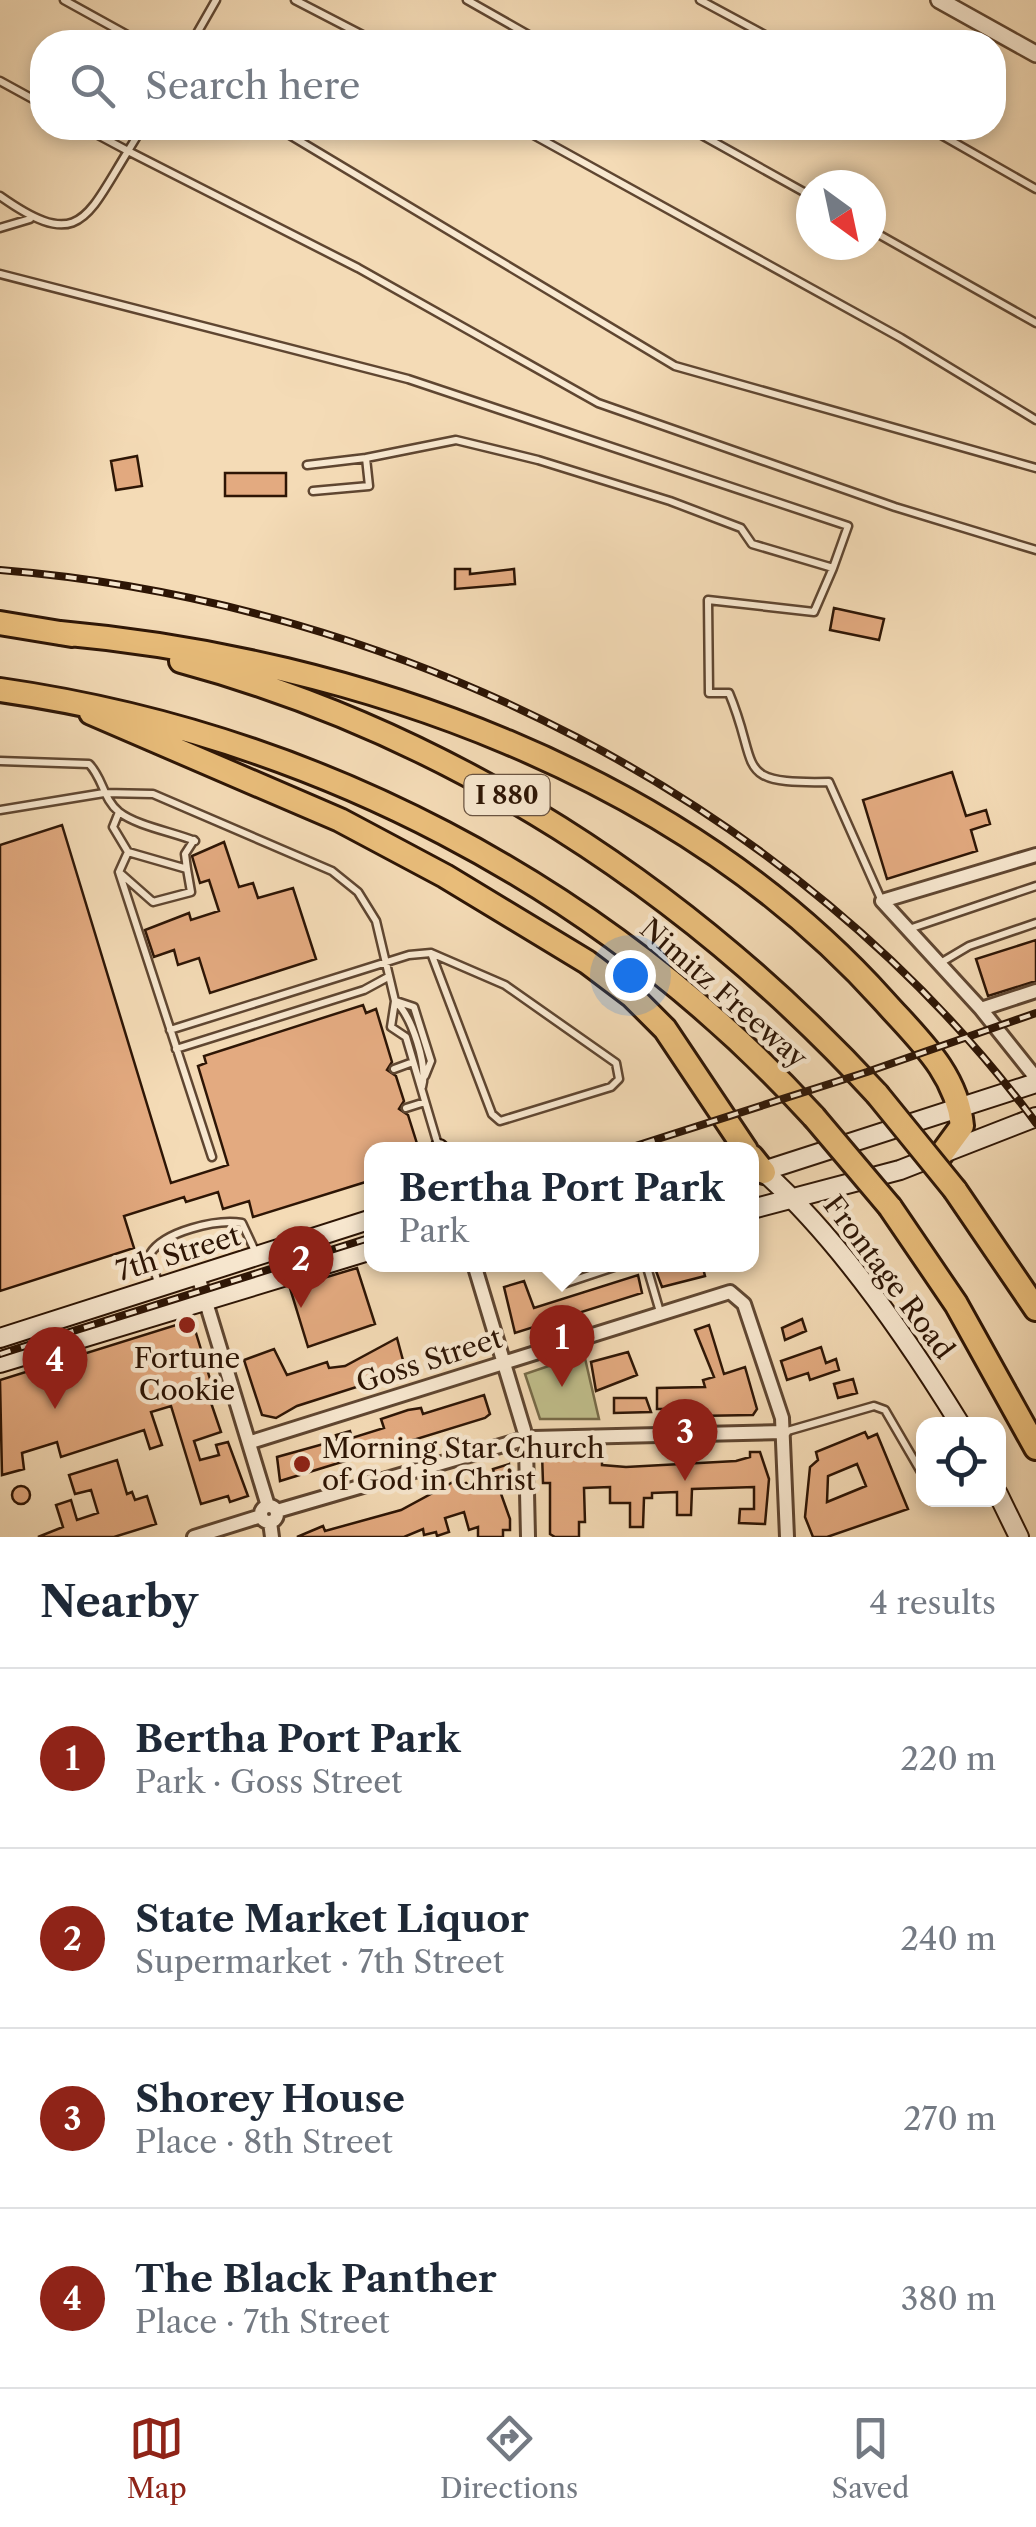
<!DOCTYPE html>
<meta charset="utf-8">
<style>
:root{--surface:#fff;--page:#f2f2f3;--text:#1f2937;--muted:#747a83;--line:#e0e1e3;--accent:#8f2418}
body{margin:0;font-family:"Libre Caslon Text",serif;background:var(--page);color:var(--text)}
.controls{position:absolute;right:30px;bottom:30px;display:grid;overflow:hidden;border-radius:20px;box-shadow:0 5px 15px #0003}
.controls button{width:90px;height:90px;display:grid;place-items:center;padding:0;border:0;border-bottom:2px solid var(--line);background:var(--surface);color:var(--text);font:50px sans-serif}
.compass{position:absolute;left:796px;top:170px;width:90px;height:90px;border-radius:50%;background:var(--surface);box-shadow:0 5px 15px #0003;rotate:147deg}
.you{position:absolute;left:630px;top:975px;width:35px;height:35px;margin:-25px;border:8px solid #fff;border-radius:50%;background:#1a73e8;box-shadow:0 0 0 15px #1a73e833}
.badge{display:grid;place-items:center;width:65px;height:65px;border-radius:50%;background:var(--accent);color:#fff;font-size:32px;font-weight:700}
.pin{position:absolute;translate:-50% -82px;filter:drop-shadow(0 2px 5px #0008)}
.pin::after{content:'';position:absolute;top:52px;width:35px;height:30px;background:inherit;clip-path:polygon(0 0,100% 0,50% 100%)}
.popup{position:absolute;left:364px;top:1142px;width:395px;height:130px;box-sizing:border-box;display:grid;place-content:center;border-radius:20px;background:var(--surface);filter:drop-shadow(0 2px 8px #0005);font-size:32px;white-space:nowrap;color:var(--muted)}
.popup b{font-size:38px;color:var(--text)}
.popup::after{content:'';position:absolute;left:50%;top:100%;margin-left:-20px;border:20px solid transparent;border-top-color:var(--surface)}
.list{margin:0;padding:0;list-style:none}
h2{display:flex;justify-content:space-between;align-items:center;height:130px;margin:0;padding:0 40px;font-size:42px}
h2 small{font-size:32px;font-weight:400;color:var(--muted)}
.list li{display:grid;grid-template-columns:65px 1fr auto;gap:30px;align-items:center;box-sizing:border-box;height:180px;padding:0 40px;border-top:2px solid var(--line)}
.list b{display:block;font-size:38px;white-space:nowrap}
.list p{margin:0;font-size:32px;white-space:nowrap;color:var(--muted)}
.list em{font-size:32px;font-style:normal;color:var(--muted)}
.icon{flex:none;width:55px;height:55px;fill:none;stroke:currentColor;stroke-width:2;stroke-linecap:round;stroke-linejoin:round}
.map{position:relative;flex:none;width:1036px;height:1537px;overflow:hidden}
.search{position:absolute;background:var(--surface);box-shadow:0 5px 15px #0003;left:30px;right:30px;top:30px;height:110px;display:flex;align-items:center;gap:25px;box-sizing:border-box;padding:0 35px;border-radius:40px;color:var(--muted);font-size:38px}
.sheet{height:850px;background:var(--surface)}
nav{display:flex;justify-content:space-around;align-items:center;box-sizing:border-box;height:140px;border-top:2px solid var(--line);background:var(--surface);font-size:28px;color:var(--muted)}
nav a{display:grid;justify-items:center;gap:5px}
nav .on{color:var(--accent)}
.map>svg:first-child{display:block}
.green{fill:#c0be8b;stroke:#766a48;stroke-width:2.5}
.building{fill:#e3aa80;stroke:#2d1505;stroke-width:2.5;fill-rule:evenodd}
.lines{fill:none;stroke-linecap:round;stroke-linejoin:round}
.service-casing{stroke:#5f4631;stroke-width:11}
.minor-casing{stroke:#5f4631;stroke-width:18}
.tertiary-casing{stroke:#5f4631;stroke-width:20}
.secondary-casing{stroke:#2d1505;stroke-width:22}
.motorway-casing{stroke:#2d1505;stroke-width:28}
.service{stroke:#f8e8d0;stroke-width:6}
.minor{stroke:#f8e8d0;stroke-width:12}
.tertiary{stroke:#f8e8d0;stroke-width:15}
.secondary{stroke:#f8e8d0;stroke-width:18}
.motorway{stroke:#eabe7b;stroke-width:22}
.rail-casing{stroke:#2d1505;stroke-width:8}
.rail{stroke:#f8e8d0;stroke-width:4;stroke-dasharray:11;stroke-linecap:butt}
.motorway-bridge-casing{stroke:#2d1505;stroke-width:28;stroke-linecap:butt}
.motorway-bridge{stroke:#eabe7b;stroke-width:22}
.poi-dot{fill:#8f2418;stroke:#f8e8d0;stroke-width:4}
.labels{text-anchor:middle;stroke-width:9;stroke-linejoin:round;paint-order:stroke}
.shield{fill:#f8e8d0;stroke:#6a5442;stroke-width:2.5}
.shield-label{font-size:25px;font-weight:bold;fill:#2d1505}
.street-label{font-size:28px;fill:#2d1505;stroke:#f8e8d0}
.poi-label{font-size:28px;fill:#2d1505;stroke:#f8e8d0}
</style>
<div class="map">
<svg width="1036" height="1537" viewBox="0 0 1036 1537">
<rect width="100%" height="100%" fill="#f4dbb6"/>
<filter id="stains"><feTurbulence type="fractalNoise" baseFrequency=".002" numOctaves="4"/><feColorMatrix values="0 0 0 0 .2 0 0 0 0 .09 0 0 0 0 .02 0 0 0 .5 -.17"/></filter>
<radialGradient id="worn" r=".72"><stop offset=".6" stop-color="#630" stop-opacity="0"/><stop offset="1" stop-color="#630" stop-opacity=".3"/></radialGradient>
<path class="green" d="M584,1354L599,1419H540L525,1374Z"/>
<path class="building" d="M137,456L142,486L116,490L111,461Z
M225,473H286V496H225Z
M455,569H470V574L514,569L515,584L455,589Z
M834,608L884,619L879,640L830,630Z
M952,772L966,816L986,810L990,824L971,830L977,851L887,879L863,800Z
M62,825L171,1183L228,1165L198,1066L206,1063L204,1056L363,1005L366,1013L376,1009L392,1062L387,1070L396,1076L404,1101L399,1109L408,1115L419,1150H372V1180L253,1217L249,1201L223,1209L218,1192L186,1202L184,1197L124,1216L134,1248L0,1291V845Z
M224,842L239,887L253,883L258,898L293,888L316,959L210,993L199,958L178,965L174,950L154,957L145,930L189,913L191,920L219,911L209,880L200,883L192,856Z
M1036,940V981L988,996L976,959Z
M675,1264H702L705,1276L662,1287L656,1271Z
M357,1268L375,1324L308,1347L290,1288Z
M638,1275L642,1293L515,1333L504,1287L524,1281L534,1308Z
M802,1319L806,1331L785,1340L782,1328Z
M192,1320L214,1392L208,1394L221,1432L194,1441L200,1460L219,1455L216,1445L228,1442L248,1496L230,1502L228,1496L201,1504L171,1406L151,1412L162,1445L150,1449L144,1430L61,1457L57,1442L22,1453L24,1469L2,1475L0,1380Z
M709,1325L724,1374L745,1367L757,1409L753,1415L697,1416L694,1409H657V1388L705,1387L703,1380L714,1377L695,1330Z
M397,1338L404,1364L386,1370L388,1377L297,1406L276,1418L262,1415L244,1360L274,1349L287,1375L327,1362L329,1368L345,1366Z
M821,1347L826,1363L836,1359L839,1370L810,1380L808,1373L787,1380L781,1361Z
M628,1352L637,1375L596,1391L591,1362Z
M853,1379L857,1393L838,1398L834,1384Z
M484,1395L490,1414L485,1418L280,1481L277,1457L338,1440L336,1435L350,1431L352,1438L384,1428L381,1419L408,1410L421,1408L423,1414Z
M614,1398H646L651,1412L614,1413Z
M865,1432L868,1438L877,1434L908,1509L827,1537H813L805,1517L810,1467L818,1460L816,1452ZM857,1464L866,1486L827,1502L828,1476Z
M559,1452V1456L593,1454L602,1458V1465L626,1467L736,1461L750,1457V1452H760L769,1479L765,1524L739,1523L740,1509H754V1487L692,1489L691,1515H677V1492L652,1493V1498H644L643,1527H630V1503H610V1487L584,1488L585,1522H579V1537H555L550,1534V1483H543L542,1453Z
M117,1460L127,1494L132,1492L135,1500L147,1496L156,1524L114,1537H38L63,1527L56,1505L71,1500L77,1520L98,1513L91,1490L75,1494L69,1475Z
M509,1464L510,1488L500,1491L510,1519V1530H503V1537H478V1527L469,1530L464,1512L445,1518L449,1532L437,1536L436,1532L424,1535L423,1529L404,1537H297L323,1526L325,1531L401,1510L453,1482L455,1487L466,1483L471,1487L496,1479L493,1469Z
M12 1495a9 9 0 1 1 18 0a9 9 0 1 1-18 0Z"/>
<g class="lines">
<defs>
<path id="service" d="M64,0L140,42
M295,0L376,42
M467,0L541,42
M700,0L778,42
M192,42L216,0
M0,81L42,104
M85,128L128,151L142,128
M278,128L675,366L1036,468
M521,128L901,338L1036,420
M689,128L811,196
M929,128L1036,189
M0,196C79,252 86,219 128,151L358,268L598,403L895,507L1036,550
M0,228L30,219
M871,230L1036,323
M0,274L408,379L848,526L833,568
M307,465L366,458
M313,491L369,486L366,458L456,440L538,460L670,501L741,528L752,544L833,568L814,612L708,600L709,693H729C761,769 731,784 829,782L881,899
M0,761L89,764C103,778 103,799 119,812C137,826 173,832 195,841
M0,810L104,793L153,794L332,871L358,892L376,921L395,1001L391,1027L406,1037L438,1145
M119,812L113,827L128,852L187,869L191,892L153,902L119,872L128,852
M187,869L185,854L194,840
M119,872L212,1157
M909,929L1036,886
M942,962L969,946L1036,923
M395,1001C412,1016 428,1066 422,1087
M396,1001L414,1007L431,1061L425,1076
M170,1030L409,955L431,953L492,1114L500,1121L611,1087L619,1079L616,1063L505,985L431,953
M176,1049L364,990L388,977
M394,1069L413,1062
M406,1108L425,1102
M646,1264L660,1312
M563,1284L623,1264
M159,1287L150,1254C164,1231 217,1219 242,1223L255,1251
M784,1432L874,1406L885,1410L924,1477
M936,1500L937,1501"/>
<path id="minor" d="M1036,855L882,901L981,1009L1036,1078
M981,1009L1036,991
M474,1264L524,1430
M198,1276L268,1506
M533,1438L784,1432
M251,1442L730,1292L744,1304L782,1418L787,1537
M526,1446L528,1537
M261 1514a8 8 0 1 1 16 0a8 8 0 1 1-16 0Z
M277,1511L517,1441
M270,1522L272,1537
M194,1537L261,1516"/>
<path id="tertiary" d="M939,0L1036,54"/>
<path id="secondary" d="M439,1149L440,1150
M764,1172C839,1239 907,1338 960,1424
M757,1173L1036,1083
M752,1209L900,1170L1036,1117
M0,1338L372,1219
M0,1363L372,1250
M998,1494L1019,1537"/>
<path id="motorway" d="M0,623L72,635
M60,633C358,660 680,774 884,1001C918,1039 957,1073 962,1126L940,1156
M181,661C451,734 688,889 877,1094
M0,690C312,735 601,884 814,1117
M91,713L340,820L445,876L587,962L632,996L665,1029L746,1150
M752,1157L764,1172
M955,1190L1036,1309
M890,1207L956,1304L1036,1448"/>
</defs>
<use href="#service" class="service-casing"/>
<use href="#minor" class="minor-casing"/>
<use href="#tertiary" class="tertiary-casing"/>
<use href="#secondary" class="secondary-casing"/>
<use href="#motorway" class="motorway-casing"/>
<use href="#service" class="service"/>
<use href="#minor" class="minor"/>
<use href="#tertiary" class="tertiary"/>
<use href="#secondary" class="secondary"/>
<use href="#motorway" class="motorway"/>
<defs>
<path id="rail" d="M0,570C397,602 796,800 1036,1123
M623,1150L867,1072L1036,1013
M0,1354L372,1237"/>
</defs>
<use href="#rail" class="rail-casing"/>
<use href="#rail" class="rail"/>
<defs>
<path id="motorway-bridge" d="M877,1094L955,1190
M814,1117L890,1207"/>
</defs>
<use href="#motorway-bridge" class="motorway-bridge-casing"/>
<use href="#motorway-bridge" class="motorway-bridge"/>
</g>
<g class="poi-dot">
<circle cx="187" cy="1325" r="10"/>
<circle cx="302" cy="1464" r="10"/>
</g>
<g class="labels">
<rect class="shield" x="464.5" y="775" width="85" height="40" rx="8"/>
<g class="shield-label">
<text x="507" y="804">I 880</text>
</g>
<g class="street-label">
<text transform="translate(724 993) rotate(41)" y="10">Nimitz Freeway</text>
<text transform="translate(178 1253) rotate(-17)" y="10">7th Street</text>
<text transform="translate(889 1277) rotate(53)" y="10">Frontage Road</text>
<text transform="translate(429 1360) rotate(-18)" y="10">Goss Street</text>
</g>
<g class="poi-label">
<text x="187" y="1368">Fortune<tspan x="187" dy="32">Cookie</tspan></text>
<text x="322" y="1458" text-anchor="start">Morning Star Church<tspan x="322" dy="32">of God in Christ</tspan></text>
</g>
</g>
<rect width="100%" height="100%" filter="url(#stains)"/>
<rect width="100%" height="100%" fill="url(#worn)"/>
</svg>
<div class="controls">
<button><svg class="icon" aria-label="locate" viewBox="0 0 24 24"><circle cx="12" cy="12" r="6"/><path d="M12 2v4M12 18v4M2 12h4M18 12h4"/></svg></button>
</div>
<svg class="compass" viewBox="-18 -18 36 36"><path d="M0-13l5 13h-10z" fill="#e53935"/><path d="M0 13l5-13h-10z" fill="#747a83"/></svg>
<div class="you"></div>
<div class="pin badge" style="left:562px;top:1387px">1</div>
<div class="popup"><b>Bertha Port Park</b>Park</div>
<div class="pin badge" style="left:301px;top:1308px">2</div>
<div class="pin badge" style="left:685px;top:1481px">3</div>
<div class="pin badge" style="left:55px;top:1409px">4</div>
<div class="search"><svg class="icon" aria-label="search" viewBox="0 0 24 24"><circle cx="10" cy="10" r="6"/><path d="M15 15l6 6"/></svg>Search here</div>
</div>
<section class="sheet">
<h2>Nearby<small>4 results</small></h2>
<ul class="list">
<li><span class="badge">1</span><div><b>Bertha Port Park</b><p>Park · Goss Street</p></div><em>220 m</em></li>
<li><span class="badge">2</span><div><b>State Market Liquor</b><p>Supermarket · 7th Street</p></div><em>240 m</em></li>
<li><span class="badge">3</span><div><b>Shorey House</b><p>Place · 8th Street</p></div><em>270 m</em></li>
<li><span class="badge">4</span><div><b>The Black Panther</b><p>Place · 7th Street</p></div><em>380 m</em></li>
</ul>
</section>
<nav>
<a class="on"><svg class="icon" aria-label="map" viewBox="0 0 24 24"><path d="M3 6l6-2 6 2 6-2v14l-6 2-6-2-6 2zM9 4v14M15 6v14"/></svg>Map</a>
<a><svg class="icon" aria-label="directions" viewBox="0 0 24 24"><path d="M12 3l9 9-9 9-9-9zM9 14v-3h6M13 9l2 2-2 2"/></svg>Directions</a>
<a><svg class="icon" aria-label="saved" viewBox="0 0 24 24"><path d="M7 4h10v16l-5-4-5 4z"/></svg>Saved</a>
</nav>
